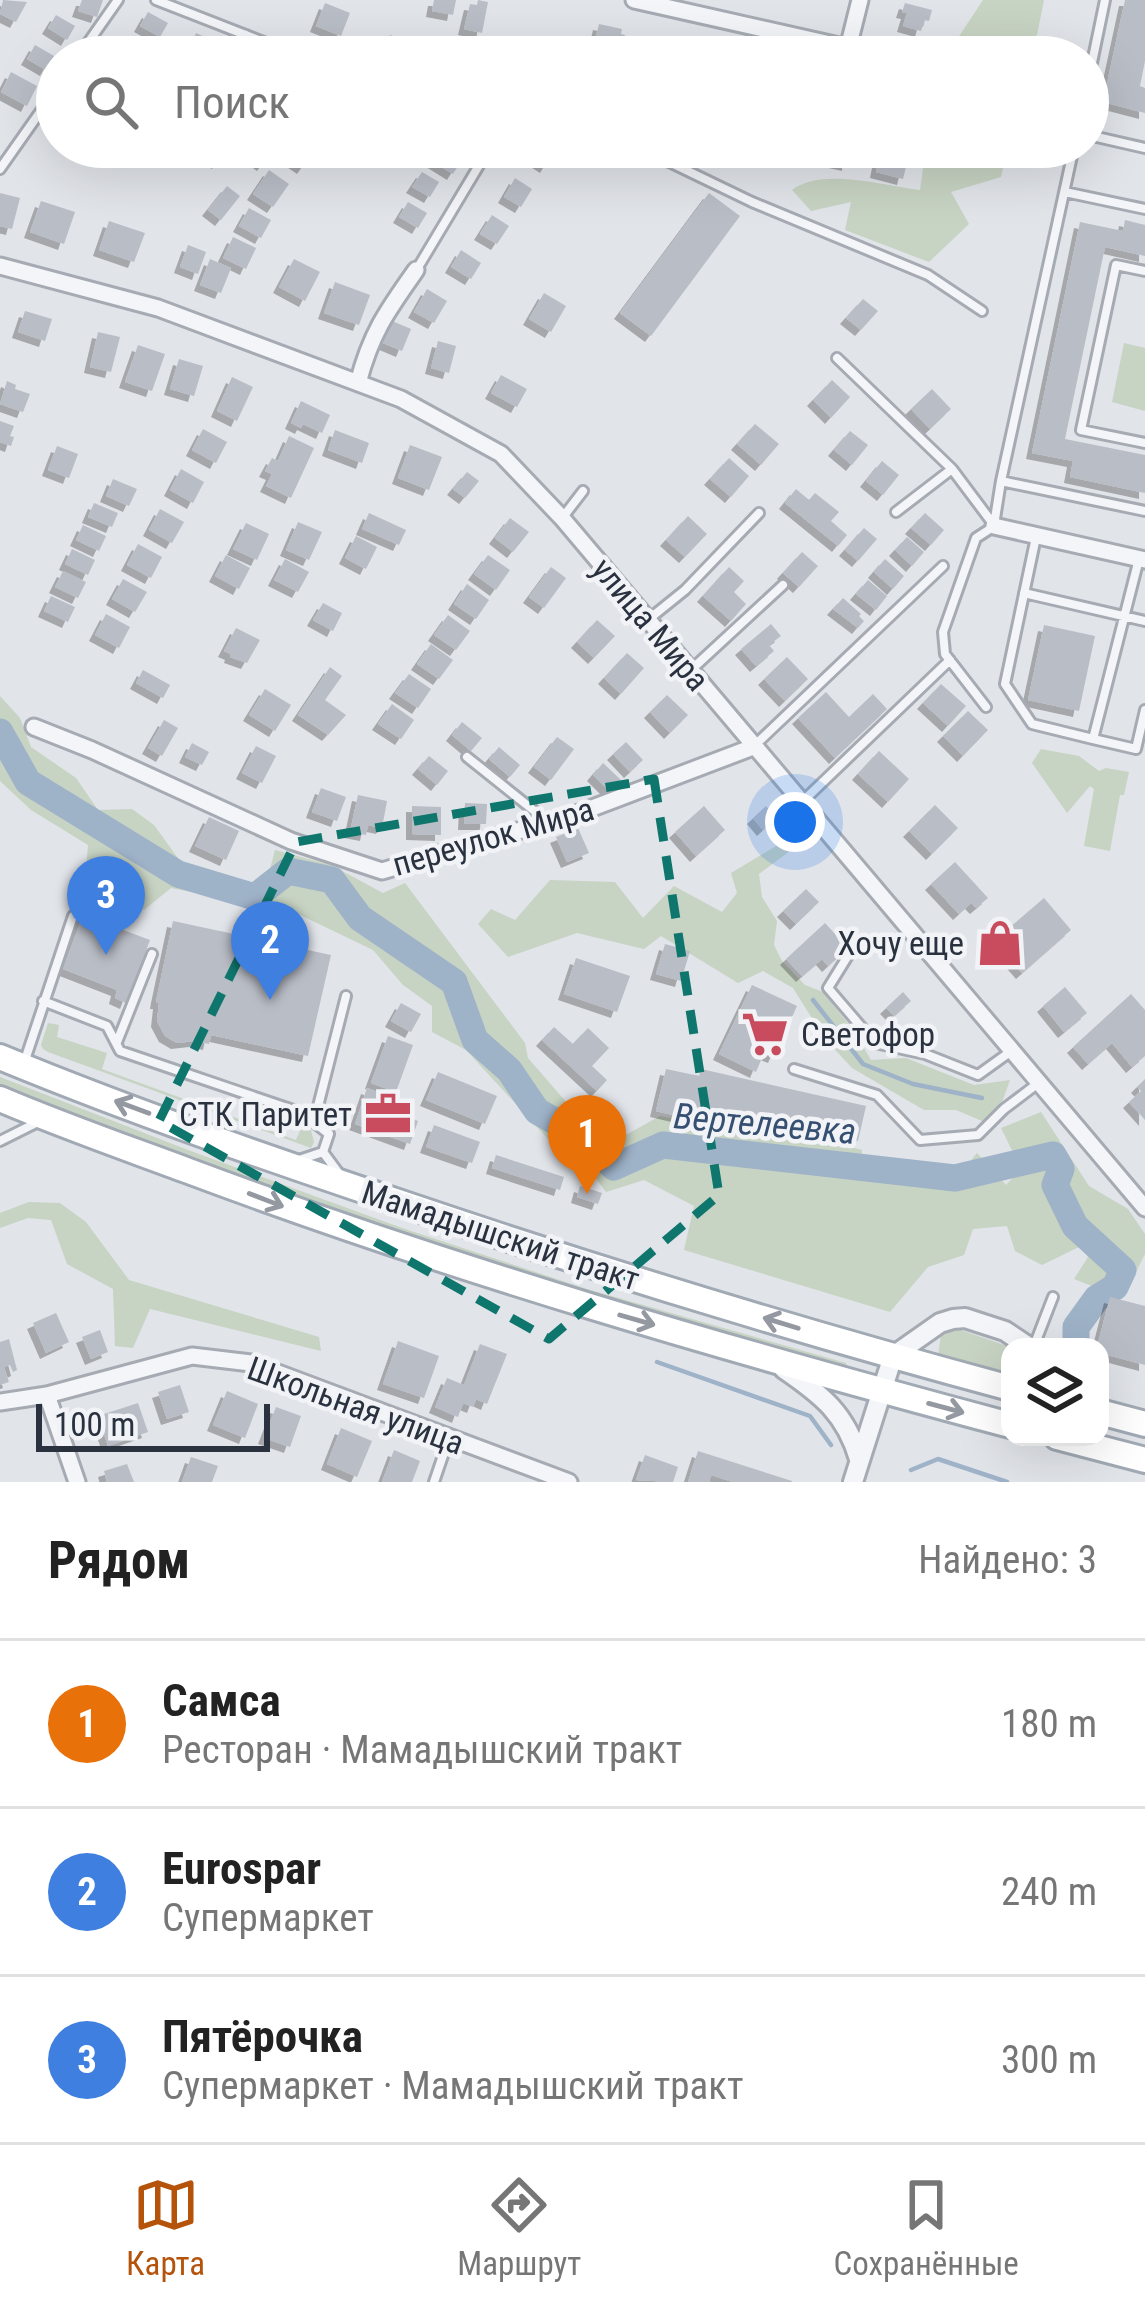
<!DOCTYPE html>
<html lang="ru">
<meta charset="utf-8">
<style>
:root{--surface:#fff;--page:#f6f6f6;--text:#222;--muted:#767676;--line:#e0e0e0;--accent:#b45309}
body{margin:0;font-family:"Roboto Condensed",sans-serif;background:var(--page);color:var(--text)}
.controls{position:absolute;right:36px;bottom:36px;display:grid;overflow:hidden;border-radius:24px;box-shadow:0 12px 48px #0002}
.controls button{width:108px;height:108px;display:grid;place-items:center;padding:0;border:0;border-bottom:3px solid var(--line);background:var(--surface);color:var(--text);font:60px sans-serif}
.scale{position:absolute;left:36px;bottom:30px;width:234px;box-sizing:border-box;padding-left:12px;border:6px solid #2a3240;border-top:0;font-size:33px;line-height:42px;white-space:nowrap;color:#2a3240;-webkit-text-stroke:9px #f1f3f7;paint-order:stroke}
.you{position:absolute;left:795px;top:822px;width:42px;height:42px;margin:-30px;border:9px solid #fff;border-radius:50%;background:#1a73e8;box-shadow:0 0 0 18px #1a73e833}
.badge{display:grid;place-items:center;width:78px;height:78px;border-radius:50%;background:var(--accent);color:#fff;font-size:39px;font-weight:700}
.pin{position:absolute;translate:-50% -99px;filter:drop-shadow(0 3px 6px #0008)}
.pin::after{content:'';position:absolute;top:63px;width:42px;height:36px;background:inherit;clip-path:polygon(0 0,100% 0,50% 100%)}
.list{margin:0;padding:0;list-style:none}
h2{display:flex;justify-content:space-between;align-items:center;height:156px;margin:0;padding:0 48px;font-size:51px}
h2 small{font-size:39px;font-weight:400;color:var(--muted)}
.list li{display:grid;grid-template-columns:78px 1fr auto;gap:36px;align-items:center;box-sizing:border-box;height:168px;padding:0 48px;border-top:3px solid var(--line)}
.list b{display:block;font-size:45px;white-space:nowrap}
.list p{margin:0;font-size:39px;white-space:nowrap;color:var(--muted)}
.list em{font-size:39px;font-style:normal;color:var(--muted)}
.icon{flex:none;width:66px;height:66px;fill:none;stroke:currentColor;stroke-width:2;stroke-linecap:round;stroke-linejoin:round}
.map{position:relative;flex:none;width:1145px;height:1482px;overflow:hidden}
.search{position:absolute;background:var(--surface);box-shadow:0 12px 48px #0002;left:36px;right:36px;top:36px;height:132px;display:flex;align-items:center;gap:30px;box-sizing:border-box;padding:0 42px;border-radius:66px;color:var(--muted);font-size:45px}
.sheet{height:660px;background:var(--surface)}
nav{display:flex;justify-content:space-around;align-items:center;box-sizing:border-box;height:168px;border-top:3px solid var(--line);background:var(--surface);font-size:33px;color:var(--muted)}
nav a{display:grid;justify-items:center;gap:6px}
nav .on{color:var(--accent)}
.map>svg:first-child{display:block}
.green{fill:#c7d3c3}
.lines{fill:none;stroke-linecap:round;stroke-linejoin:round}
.stream{stroke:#9eb2c8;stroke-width:4.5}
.river{stroke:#9eb2c8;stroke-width:27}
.building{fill:#b9bdc6;filter:url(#shadow)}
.service-casing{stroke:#a6abb3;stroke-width:14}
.minor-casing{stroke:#a6abb3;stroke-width:21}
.tertiary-casing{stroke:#a6abb3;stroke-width:24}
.primary-casing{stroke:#a1a9b4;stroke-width:30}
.service{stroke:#f4f5f8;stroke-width:8}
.minor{stroke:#f4f5f8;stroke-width:15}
.tertiary{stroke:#f4f5f8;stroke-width:18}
.primary{stroke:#fff;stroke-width:24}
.oneway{stroke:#9498a0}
.marked{fill:none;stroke:#0f766e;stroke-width:9;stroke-dasharray:24 15;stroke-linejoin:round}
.labels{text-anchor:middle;stroke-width:9;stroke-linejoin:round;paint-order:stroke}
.street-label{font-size:33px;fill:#2a3240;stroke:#f1f3f7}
.poi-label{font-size:33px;fill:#2a3240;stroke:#f1f3f7;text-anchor:end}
.water-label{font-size:36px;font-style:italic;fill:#365072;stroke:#f1f3f7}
</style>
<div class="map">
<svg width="1145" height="1482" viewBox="0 0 1145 1482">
<defs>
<filter id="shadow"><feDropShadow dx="-6" dy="6" stdDeviation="0" flood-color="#0004"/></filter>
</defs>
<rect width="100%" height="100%" fill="#e1e4e9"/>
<path class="green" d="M983,0H1044L1037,35L1004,57H959L950,50Z
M926,147H1008L1001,177L951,192L969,224L929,262L845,230L851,202L811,211L792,190C822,167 884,186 920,190Z
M1124,343L1145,348V411L1112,402Z
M0,696L20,718L31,747L76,778L98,810L132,809L154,825L180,861L251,889L269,873L275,850L331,865L383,893L405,883L525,1043L528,1058L574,1111L595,1106L622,1137L660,1116L722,1128L728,1116L862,1150L861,1164L961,1173L977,1153L1006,1185L1021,1169L1001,1128L1041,1112L1089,1186L1128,1209L1145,1234V1254L1129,1286L1102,1290L1074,1279L1088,1257L1081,1246L1042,1265L1015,1251L1007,1226L973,1229L964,1255L928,1267L890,1312L684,1250L694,1206L644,1180L606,1192L568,1142L549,1140L466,1050L432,1032V1006L403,985L373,950L296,913L171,888L144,910L123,891L86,869L88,845L31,810L0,781Z
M1041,749L1079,756L1099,771L1106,768L1129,772L1124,795H1120L1110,851L1084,846L1094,789L1090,786L1067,813L1032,763Z
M791,837L798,845L759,874L762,897L777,921L774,945L782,961L805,985L823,992L854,1031L871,1060L906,1058L974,1085L1010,1080L1000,1108L982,1121L956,1110H924L852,1068L825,1039L793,988L763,971L738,983L661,936L644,949L577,933L508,957L478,924L491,909L515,920L550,880L615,882L643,918L674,886L722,912L737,893L731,873Z
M48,1023L59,1025L57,1037L107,1053L102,1069L296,1140L302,1126L311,1130L314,1142L311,1148L48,1052L43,1049L41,1045Z
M0,1077L188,1150L402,1228L587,1289L846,1363L847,1368L846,1370L587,1298L187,1160L0,1087Z
M29,1202L60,1203L86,1222L129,1280L319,1337L321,1351L150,1309L133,1348L115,1346L113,1289L67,1264L51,1220L28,1218L0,1228V1213Z
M958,1329L1007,1346L1010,1349V1375L938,1355L941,1335Z"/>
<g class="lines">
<path class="stream" d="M813,1000L863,1064L913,1084L982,1098
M657,1362L810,1416L831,1445
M911,1470L938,1459L1007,1482"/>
<path class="river" d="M0,732L28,782L178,874L255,897L288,871L332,880L360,918L454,982L475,1040L509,1070L537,1111L579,1135L614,1167L663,1145L955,1178L1053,1155L1061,1169L1055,1185L1075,1226L1123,1270L1115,1287L1097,1298L1076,1327V1347"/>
</g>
<path class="building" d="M3,0L27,2L16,22L0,14Z
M82,0H103L97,17L78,11Z
M434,0H456L453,15L432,11Z
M478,0L488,2L482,33L464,29L470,4L477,5Z
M1125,0H1145V61L1140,86L1145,88V113L1103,102Z
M325,3L350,13L341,36L316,26Z
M905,3L932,10L929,21L924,20L921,31L903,26L907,13L902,12Z
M148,12L168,23L160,37L140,26Z
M56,15L75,26L67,40L48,28Z
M599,24L622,29L621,34L625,35L622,46L618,45L617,51L594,45Z
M196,33L214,41L207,56L190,47Z
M390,35L412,43L407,57H382Z
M118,39L140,52L137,57L109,55Z
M35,45L54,56L46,70L27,59Z
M11,72L37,86L27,106L1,92Z
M205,147H228L218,163L201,153Z
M254,147H276L263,165L248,154Z
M289,147H318L303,168L284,155Z
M429,147H456L466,153L453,174L424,156Z
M535,147H558L546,167L529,156Z
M823,147H849L848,165L821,159Z
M882,147L910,151L903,179L876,172L878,162H881L883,157L880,156Z
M269,170L289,184L273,207L253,194Z
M422,172L439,182L430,197L412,187Z
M515,178L532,189L521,207L504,197Z
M227,186L240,196L221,220L208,210Z
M0,193L20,198L12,229L0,226Z
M709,193L740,216L651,336L620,313Z
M41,201L75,212L64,244L30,232Z
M408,202L427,213L418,228L399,217Z
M249,208L271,220L261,238L239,226Z
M492,215L509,226L497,244L480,234Z
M1125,220L1145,225V256L1105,247L1065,439L1145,455V493L1070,477L1073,461L1032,453L1080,222L1123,231Z
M109,221L145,233L134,262L99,250Z
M233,237L256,248L246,269L223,258Z
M188,245L206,252L198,274L180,267Z
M461,250L481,263L471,279L451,267Z
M210,259L231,268L221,293L200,285Z
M294,259L320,272L305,301L279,287Z
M335,282L370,295L359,325L324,313Z
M427,289L447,301L434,323L414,312Z
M544,293L566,306L551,332L529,319Z
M863,299L878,311L861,330L846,318Z
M25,311L52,319L45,341L18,332Z
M392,321L411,329L402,351L383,343Z
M98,332L120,337L111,372L90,367Z
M438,341L456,346L449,373L431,368Z
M138,345L165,354L152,391L125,382Z
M179,359L203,366L194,396L170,389Z
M501,375L527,389L517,407L491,393Z
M232,377L253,387L237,421L217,411Z
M832,380L850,397L831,418L813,400Z
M7,381L16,385L15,389L30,394L23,412L0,404Z
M932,389L951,409L930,429L911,409Z
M301,401L330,415L322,433L303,424L301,428L291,423Z
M0,421L14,426L10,436L14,437L11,446L0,442Z
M755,424L779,444L761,465L737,444Z
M203,429L227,442L216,463L192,450Z
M335,430L369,443L362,463L328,450Z
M850,431L868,445L852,465L834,450Z
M289,436L314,448L291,498L266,486L272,474L265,471L272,458L278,461Z
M410,445L442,457L429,490L398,478Z
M57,446L78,454L69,478L48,470Z
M729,458L749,476L731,497L710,479Z
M882,461L899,475L883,495L866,481Z
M181,469L204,482L193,503L170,490Z
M467,472L479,481L465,498L453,489Z
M113,479L137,489L129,506L106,496Z
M796,489L809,500L815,493L839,512L831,521L847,535L838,546L785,503Z
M94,503L118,513L112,527L88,517Z
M160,509L184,522L172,543L149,530Z
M369,513L406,530L399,545L362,529Z
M925,513L944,530L931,545L911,528Z
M688,516L707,534L685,557L666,540Z
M510,518L529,532L513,552L495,538Z
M298,522L322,532L309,560L286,550Z
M246,523L269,534L257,560L233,549Z
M83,525L106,536L99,551L76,540Z
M864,528L877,539L858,561L845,550Z
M356,536L377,547L366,569L345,558Z
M907,537L924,552L912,566L895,550Z
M138,544L162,557L151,578L127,565Z
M72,549L95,560L88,575L65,564Z
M802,552L818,566L799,587L783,573Z
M226,555L250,568L239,589L215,576Z
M488,555L510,570L496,590L474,574Z
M285,559L309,572L298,592L274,580Z
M885,559L904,576L893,589L874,572Z
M551,567L566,578L544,608L529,597Z
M729,567L744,581L734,592L746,604L731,621L703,596Z
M63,571L86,582L78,598L55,587Z
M123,579L147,592L135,612L112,599Z
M868,580L887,596L876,610L856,594Z
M467,584L489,600L476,619L454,604Z
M51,596L75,607L68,622L44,611Z
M843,598L861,614L859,616L864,621L858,628L833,609Z
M323,603L342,613L333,631L313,620Z
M106,614L130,627L119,648L95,635Z
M448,615L470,631L456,650L434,635Z
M597,620L615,636L594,658L577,642Z
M771,624L781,636L769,645L774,651L756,666L741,649Z
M1044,625L1095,636L1079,711L1028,700Z
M236,628L260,640L247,663L230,657L231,654L224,651Z
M431,644L453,660L439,679L417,664Z
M627,653L644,668L621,694L604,678Z
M787,657L808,679L785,701L764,679Z
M330,667L342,676L325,700L346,715L328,735L298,715Z
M143,670L170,685L163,698L136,683Z
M409,674L431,689L418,708L395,693Z
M941,684L966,706L948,726L923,703Z
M265,689L291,705L275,731L249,715Z
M826,692L849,717L873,694L887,709L835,758L798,718Z
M667,695L688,715L670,733L650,712Z
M392,704L414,720L401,739L378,724Z
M968,711L988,730L963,756L943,736Z
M164,720L178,728L162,756L148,748Z
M462,722L482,738L471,751L452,735Z
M557,737L574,749L551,780L534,767Z
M626,742L643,760L630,772L613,754Z
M192,743L209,752L202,765L185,757Z
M256,746L276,756L262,783L242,773Z
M499,747L520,765L510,777L489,759Z
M879,751L909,779L888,802L858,774Z
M429,756L448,771L437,785L418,769Z
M603,763L621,780L610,792L593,775Z
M321,788L346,797L337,821L312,812Z
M358,795L387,801L382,828L368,825L366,835L350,832Z
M465,803L487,804L486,824H464Z
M935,805L958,828L932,854L909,831Z
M412,806L441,807V835L412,834Z
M704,806L725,830L696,856L675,832Z
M766,806L776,818L763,830L753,818Z
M209,817L239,831L226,860L195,846Z
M578,828L589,853L567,862L556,837Z
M955,862L988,898L976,908L971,903L959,914L931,884Z
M806,889L819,902L796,924L783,911Z
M1044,898L1071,930L1022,973L994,941Z
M83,915L150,940L126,1003L115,998L117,990L63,969Z
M173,921L331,955L308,1056L211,1035L209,1044L195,1041L177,1043L165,1036L157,1021L159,1003H156L157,997Z
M825,923L848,948L828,966L822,959L802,976L786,959Z
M665,944L690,951L681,981L656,974Z
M576,958L630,976L617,1012L564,994Z
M752,985L797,1006L774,1057L764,1053L756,1072L719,1054Z
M1065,987L1087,1013L1064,1032L1043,1006Z
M903,992L911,1001L894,1016L886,1008Z
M1131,994L1145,1010V1056L1132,1067L1112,1043L1088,1064L1073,1047Z
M401,1003L421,1014L411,1032L391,1021Z
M554,1027L573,1044L588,1028L609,1048L592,1066L607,1080L597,1091L542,1040Z
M388,1036L413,1045L396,1092L371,1083Z
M666,1069L699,1076L701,1069L866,1106L858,1141L724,1111L720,1126L656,1111Z
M438,1072L497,1096L485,1124L426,1100Z
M1145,1079V1120L1129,1102L1141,1091L1137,1087Z
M367,1088L388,1096L384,1109L418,1121L410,1144L355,1124Z
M434,1125L480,1142L472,1163L426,1147Z
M496,1155L564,1177L560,1190L492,1168Z
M580,1186L602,1193L598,1204L577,1197Z
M1110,1297L1145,1306V1365L1100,1353V1347H1097Z
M56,1313L69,1342L46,1353L33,1323Z
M100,1330L108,1352L91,1359L82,1337Z
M9,1339L17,1370L13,1372L10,1365L4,1367L9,1382L0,1385V1342Z
M398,1341L439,1356L424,1398L383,1384Z
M480,1344L507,1354L487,1404L476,1399L473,1407L463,1403L458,1417L435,1407L447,1378L464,1385Z
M180,1385L189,1412L167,1419L158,1392Z
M227,1391L258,1404L245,1438L213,1425Z
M138,1403L148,1432L108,1446L98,1416Z
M276,1407L301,1416L290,1447L264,1438Z
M341,1428L372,1441L357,1477L327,1464Z
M394,1450L420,1461L412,1482H382Z
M698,1451L792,1481V1482H733L711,1475L709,1482H688Z
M645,1455L678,1467L673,1482L636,1480Z
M191,1457L218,1466L212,1482H182Z
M127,1464L134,1482H107L104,1471Z"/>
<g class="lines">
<defs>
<path id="service" d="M156,0L302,57
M850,49L878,57
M78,57L118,0
M230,57L246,35
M1088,82L1105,0
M1088,135L1145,148
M638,147L752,202L928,275L982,311
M0,169L57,88
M1065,192L1145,209
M417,269L490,147
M1145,271L1116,265L1081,430L1145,443
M837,358L952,469L994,525
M1001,481L1145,511
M896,512L952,469
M563,517L583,491
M994,525L1001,481L1074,147
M1036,537L1005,684L1032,724L1093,739L1139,559
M1024,593L1145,621
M649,619L685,590L759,513
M692,669L783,585
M986,707L945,654L943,632L976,538L993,527
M1093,739L1136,749L1145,710
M753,747L943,566
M467,757L547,821
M802,802L950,660
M854,946L828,988L875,1043L925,1054L978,1075L1010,1052
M43,1001L107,1026L120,1051L302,1113L329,1134L323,1152
M117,1042L152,954
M25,1060L73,916
M794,1069L877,1095L920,1140L978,1135L1004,1109L1037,1084
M314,1122L346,996
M0,1141L36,1123
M323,1152L340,1175
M296,1161L323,1152
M1034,1346L1053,1297
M434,1482L449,1438"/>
<path id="minor" d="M634,0L848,48L860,0
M0,266L158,308L401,399L501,454L562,518L1145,1208
M358,383C371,333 387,311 416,270
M994,526L1145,560
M34,727L92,750L291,841L382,871L579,813L753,747
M47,1395L77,1482
M0,1402L47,1395L192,1356L251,1363L569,1482"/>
<path id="tertiary" d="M784,1369C822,1395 846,1414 859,1459
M853,1482L893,1356L940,1323L953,1319L965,1318L1005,1331L1029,1347"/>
<path id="primary" d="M0,1057C131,1111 267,1158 401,1203C602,1271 805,1333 1010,1388
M0,1099C61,1125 124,1147 186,1170C456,1271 732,1351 1010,1425
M1100,1412L1145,1424
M1057,1437L1145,1460"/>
</defs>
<use href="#service" class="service-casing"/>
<use href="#minor" class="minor-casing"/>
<use href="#tertiary" class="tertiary-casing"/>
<use href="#primary" class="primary-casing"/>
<use href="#service" class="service"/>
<use href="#minor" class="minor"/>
<use href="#tertiary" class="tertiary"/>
<use href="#primary" class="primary"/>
</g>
<defs><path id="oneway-shaft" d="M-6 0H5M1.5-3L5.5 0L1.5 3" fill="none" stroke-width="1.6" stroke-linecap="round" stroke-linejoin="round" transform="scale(3)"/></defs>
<g class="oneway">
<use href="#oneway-shaft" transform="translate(132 1107) rotate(-160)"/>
<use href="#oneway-shaft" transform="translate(266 1200) rotate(21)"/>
<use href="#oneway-shaft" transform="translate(637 1320) rotate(16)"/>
<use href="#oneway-shaft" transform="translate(781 1323) rotate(-163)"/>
<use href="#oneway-shaft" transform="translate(946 1408) rotate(15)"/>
</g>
<path class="marked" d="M654,779L719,1195L549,1339L159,1121L296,842Z"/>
<defs>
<symbol id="shop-bare" viewBox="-9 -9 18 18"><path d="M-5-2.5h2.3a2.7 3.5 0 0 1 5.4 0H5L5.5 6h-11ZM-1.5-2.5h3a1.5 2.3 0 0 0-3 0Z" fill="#c84c5d" stroke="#f1f3f7" stroke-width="2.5" paint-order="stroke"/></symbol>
<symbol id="supermarket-bare" viewBox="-9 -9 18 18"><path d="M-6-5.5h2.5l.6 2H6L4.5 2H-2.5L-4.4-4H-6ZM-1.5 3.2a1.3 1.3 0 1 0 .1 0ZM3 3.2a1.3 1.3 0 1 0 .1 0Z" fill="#c84c5d" stroke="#f1f3f7" stroke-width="2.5" paint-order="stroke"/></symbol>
<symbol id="office-bare" viewBox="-9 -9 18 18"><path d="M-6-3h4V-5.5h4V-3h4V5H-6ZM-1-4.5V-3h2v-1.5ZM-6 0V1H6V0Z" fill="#c84c5d" stroke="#f1f3f7" stroke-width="2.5" paint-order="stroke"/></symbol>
</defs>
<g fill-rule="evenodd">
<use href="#shop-bare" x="967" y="910" width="66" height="66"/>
<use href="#supermarket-bare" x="732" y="1001" width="66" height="66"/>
<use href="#office-bare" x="355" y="1081" width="66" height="66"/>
</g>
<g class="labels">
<g class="street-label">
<text transform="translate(651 624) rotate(50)" y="12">улица Мира</text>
<text transform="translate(493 836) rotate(-16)" y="12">переулок Мира</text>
<text transform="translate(501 1235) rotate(18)" y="12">Мамадышский тракт</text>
<text transform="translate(356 1405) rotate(20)" y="12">Школьная улица</text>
</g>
<g class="poi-label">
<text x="964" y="955">Хочу еще</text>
<text x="801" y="1046" text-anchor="start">Светофор</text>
<text x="352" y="1126">СТК Паритет</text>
</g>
<g class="water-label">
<text transform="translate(765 1123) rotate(5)" y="13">Вертелеевка</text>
</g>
</g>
</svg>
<div class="controls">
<button><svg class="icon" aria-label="layers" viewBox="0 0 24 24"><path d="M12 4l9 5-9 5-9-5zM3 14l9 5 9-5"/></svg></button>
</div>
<div class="scale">100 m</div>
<div class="you"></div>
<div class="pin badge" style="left:587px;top:1194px;background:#e8710a">1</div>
<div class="pin badge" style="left:270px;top:1000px;background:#3f7fe0">2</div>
<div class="pin badge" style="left:106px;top:955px;background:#3f7fe0">3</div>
<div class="search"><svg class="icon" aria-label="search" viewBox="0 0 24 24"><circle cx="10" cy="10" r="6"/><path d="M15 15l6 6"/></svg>Поиск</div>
</div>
<section class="sheet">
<h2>Рядом<small>Найдено: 3</small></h2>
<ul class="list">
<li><span class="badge" style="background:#e8710a">1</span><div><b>Самса</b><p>Ресторан · Мамадышский тракт</p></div><em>180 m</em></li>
<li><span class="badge" style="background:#3f7fe0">2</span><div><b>Eurospar</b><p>Супермаркет</p></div><em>240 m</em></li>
<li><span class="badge" style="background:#3f7fe0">3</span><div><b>Пятёрочка</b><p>Супермаркет · Мамадышский тракт</p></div><em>300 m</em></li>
</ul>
</section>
<nav>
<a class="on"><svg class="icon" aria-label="map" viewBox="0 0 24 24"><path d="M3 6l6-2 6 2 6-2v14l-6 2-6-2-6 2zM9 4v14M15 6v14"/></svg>Карта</a>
<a><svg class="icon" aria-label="directions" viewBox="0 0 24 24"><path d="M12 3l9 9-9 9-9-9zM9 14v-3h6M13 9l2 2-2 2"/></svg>Маршрут</a>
<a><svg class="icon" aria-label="saved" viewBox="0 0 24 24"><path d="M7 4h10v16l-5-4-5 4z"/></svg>Сохранённые</a>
</nav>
